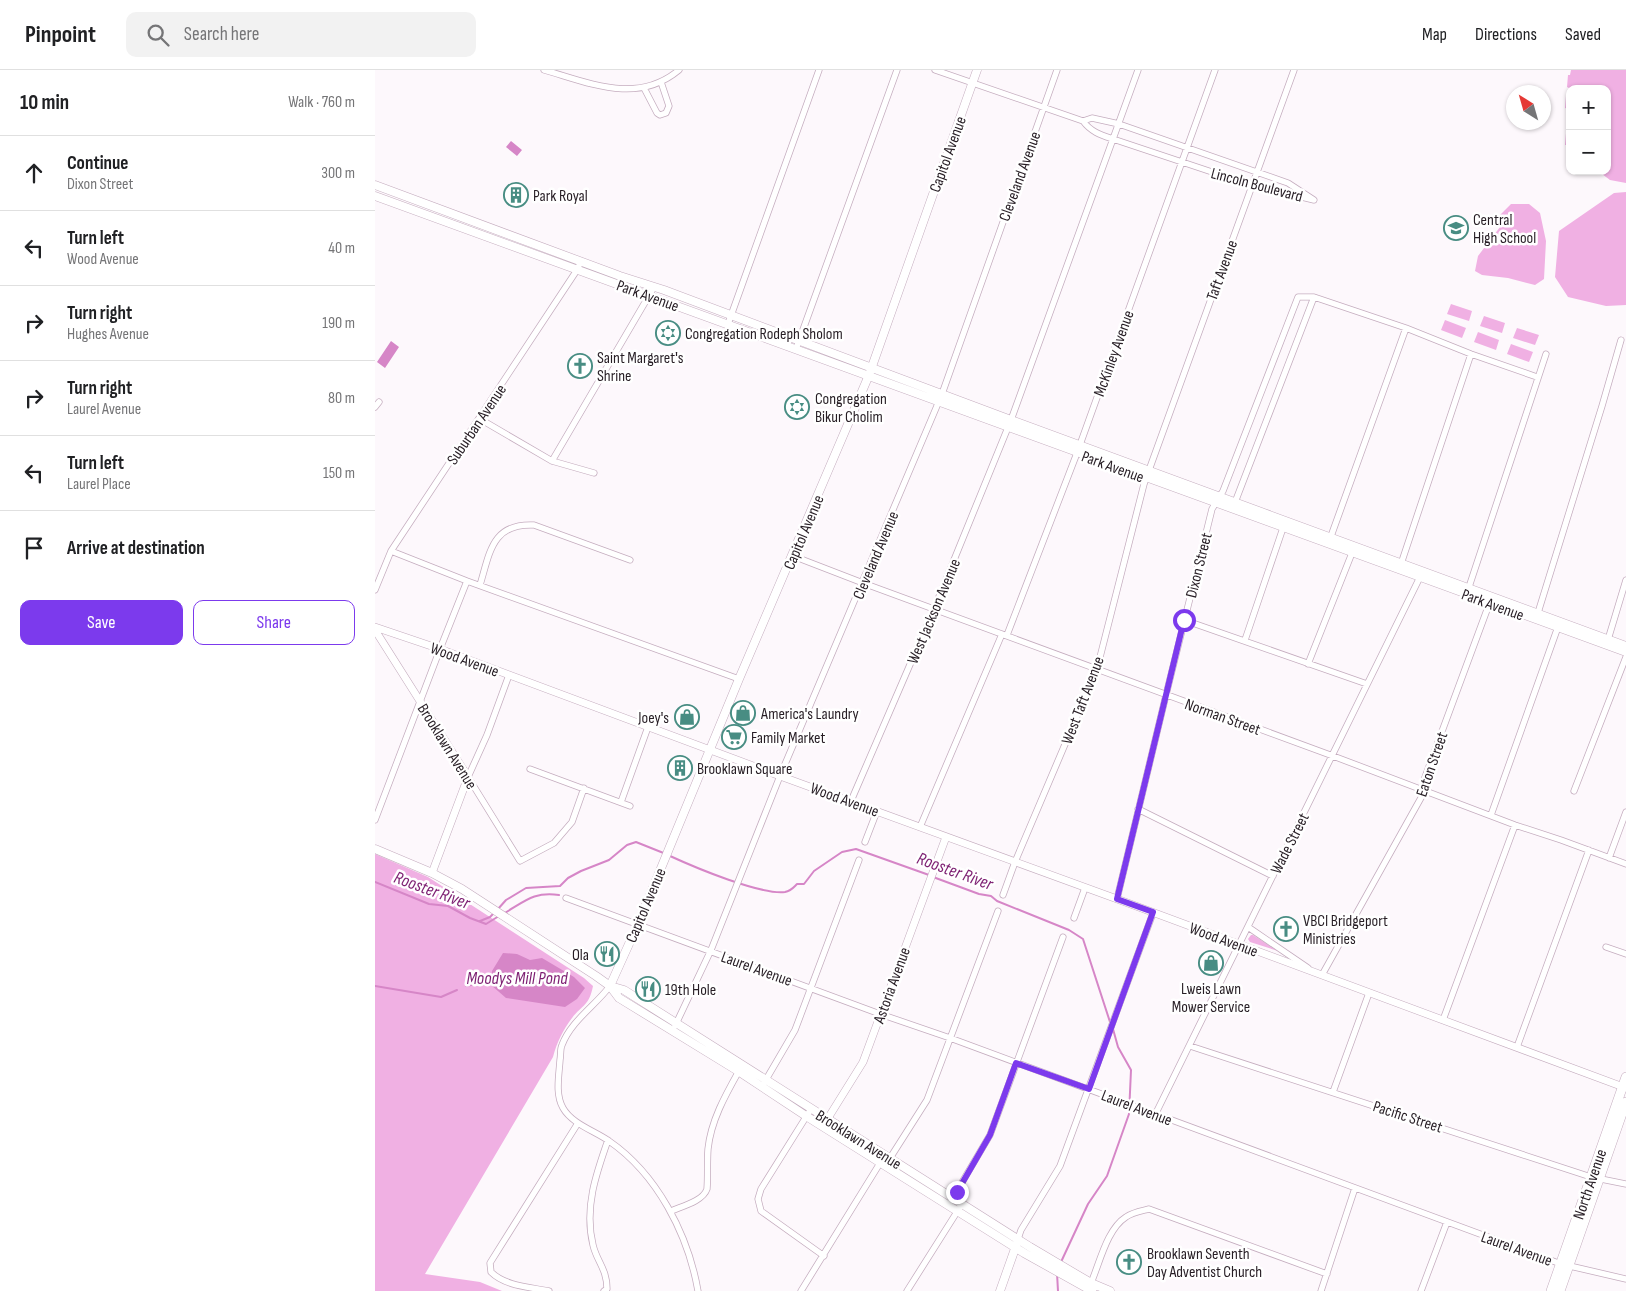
<!DOCTYPE html>
<meta charset="utf-8">
<style>
:root{--surface:#fff;--page:#f2f2f2;--text:#202124;--muted:#757577;--line:#e0e0e0;--accent:#7c3aed}
body{margin:0;font-family:"Sofia Sans Condensed",sans-serif;background:var(--page);color:var(--text)}
.controls{position:absolute;right:15px;top:15px;display:grid;overflow:hidden;border-radius:10px;box-shadow:0 1px 4px #0004}
.controls button{width:45px;height:45px;display:grid;place-items:center;padding:0;border:0;border-bottom:1px solid var(--line);background:var(--surface);color:var(--text);font:25px sans-serif}
.compass{position:absolute;left:1131px;top:15px;width:45px;height:45px;border-radius:50%;background:var(--surface);box-shadow:0 1px 4px #0004;rotate:323deg}
.stop{position:absolute;width:15px;height:15px;margin:-11px;border:4px solid #7c3aed;border-radius:50%;background:#fff}
.stop.end{background:#7c3aed;border-color:#fff;box-shadow:0 1px 5px #0008}
.list{margin:0;padding:0;list-style:none}
h2{display:flex;justify-content:space-between;align-items:center;height:65px;margin:0;padding:0 20px;font-size:21px}
h2 small{font-size:16px;font-weight:400;color:var(--muted)}
.list li{display:grid;grid-template-columns:32px 1fr auto;gap:15px;align-items:center;box-sizing:border-box;height:75px;padding:0 20px;border-top:1px solid var(--line)}
.list b{display:block;font-size:19px;white-space:nowrap}
.list p{margin:0;font-size:16px;white-space:nowrap;color:var(--muted)}
.list em{font-size:16px;font-style:normal;color:var(--muted)}
.actions{display:flex;gap:10px;padding:15px 20px}
.actions a{flex:1;padding:11px 0;border:1px solid var(--accent);border-radius:10px;text-align:center;font-size:18px;color:var(--accent)}
.actions .main{background:var(--accent);color:#fff}
.icon{flex:none;width:28px;height:28px;fill:none;stroke:currentColor;stroke-width:2;stroke-linecap:round;stroke-linejoin:round}
.map{position:relative;flex:none;width:1251px;height:1221px;overflow:hidden}
header{display:flex;align-items:center;gap:30px;box-sizing:border-box;height:70px;padding:0 25px;background:var(--surface);border-bottom:1px solid var(--line)}
header strong{font-size:24px}
nav{display:flex;gap:28px;margin-inline-start:auto;font-size:18px}
.search{width:350px;height:45px;background:var(--page);display:flex;align-items:center;gap:12px;box-sizing:border-box;padding:0 18px;border-radius:10px;color:var(--muted);font-size:19px}
main{display:flex}
aside{flex:1;background:var(--surface)}
.map>svg:first-child{display:block}
.green{fill:#f0b0e3}
.water{fill:#d686c7}
.lines{fill:none;stroke-linecap:round;stroke-linejoin:round}
.stream{stroke:#d686c7;stroke-width:2}
.minor-casing{stroke:#c5adbf;stroke-width:7}
.tertiary-casing{stroke:#c5adbf;stroke-width:8}
.secondary-casing{stroke:#c5adbf;stroke-width:9}
.primary-casing{stroke:#c5adbf;stroke-width:10}
.minor{stroke:#fff;stroke-width:5.5}
.tertiary{stroke:#fff;stroke-width:7}
.secondary{stroke:#fff;stroke-width:8}
.primary{stroke:#fff;stroke-width:9}
.route{stroke:#7c3aed;stroke-width:6}
.labels{text-anchor:middle;stroke-width:5;stroke-linejoin:round;paint-order:stroke}
.street-label{font-size:16px;fill:#271e25;stroke:#fff}
.poi-label{font-size:16px;fill:#271e25;stroke:#fff;text-anchor:start}
.water-label{font-size:18px;font-style:italic;fill:#7d1f72;stroke:#fff}
</style>
<header>
<strong>Pinpoint</strong>
<div class="search"><svg class="icon" aria-label="search" viewBox="0 0 24 24"><circle cx="10" cy="10" r="6"/><path d="M15 15l6 6"/></svg>Search here</div>
<nav><a>Map</a><a>Directions</a><a>Saved</a></nav>
</header>
<main>
<aside>
<h2>10 min<small>Walk · 760 m</small></h2>
<ul class="list">
<li><svg class="icon" aria-label="ahead" viewBox="0 0 24 24"><path d="M12 20V5M6 11l6-6 6 6"/></svg><div><b>Continue</b><p>Dixon Street</p></div><em>300 m</em></li>
<li><svg class="icon" aria-label="left" viewBox="0 0 24 24"><path d="M17 20v-9H6M10 6l-5 5 5 5"/></svg><div><b>Turn left</b><p>Wood Avenue</p></div><em>40 m</em></li>
<li><svg class="icon" aria-label="right" viewBox="0 0 24 24"><path d="M7 20v-9h11M14 6l5 5-5 5"/></svg><div><b>Turn right</b><p>Hughes Avenue</p></div><em>190 m</em></li>
<li><svg class="icon" aria-label="right" viewBox="0 0 24 24"><path d="M7 20v-9h11M14 6l5 5-5 5"/></svg><div><b>Turn right</b><p>Laurel Avenue</p></div><em>80 m</em></li>
<li><svg class="icon" aria-label="left" viewBox="0 0 24 24"><path d="M17 20v-9H6M10 6l-5 5 5 5"/></svg><div><b>Turn left</b><p>Laurel Place</p></div><em>150 m</em></li>
<li><svg class="icon" aria-label="arrive" viewBox="0 0 24 24"><path d="M6 21V4h12l-3 4 3 4H6"/></svg><div><b>Arrive at destination</b></div></li>
</ul>
<div class="actions"><a class="main">Save</a><a>Share</a></div>
</aside>
<div class="map">
<svg width="1251" height="1221" viewBox="0 0 1251 1221">
<rect width="100%" height="100%" fill="#fdf8fc"/>
<path class="green" d="M1196,0H1251V113L1235,110L1223,101H1232V19H1195V75H1190L1193,39L1190,38L1191,26H1194V18L1192,17L1193,5H1195Z
M1251,122V235L1231,236L1193,227L1180,207L1184,161L1239,123Z
M1136,134H1154L1165,143L1171,171L1169,209L1160,215L1133,208L1107,205L1100,201L1103,186L1125,157L1124,146Z
M1076,234L1097,241L1094,251L1072,244Z
M1109,246L1130,253L1127,263L1105,256Z
M1070,250L1091,258L1087,268L1066,260Z
M1142,258L1164,265L1160,275L1138,268Z
M1103,262L1124,270L1121,280L1099,272Z
M1136,274L1158,282L1154,292L1132,284Z
M0,784L53,807L209,908L218,916C214,936 208,934 197,948C188,960 182,972 178,987L50,1204L105,1212L127,1221H0Z
M876,865H878L903,881L875,872L873,869Z"/>
<path class="water" d="M136,71L147,80L142,86L131,77Z
M16,271L24,277L10,298L2,292Z
M128,883L142,884L155,890L167,888L199,907L210,918L202,929L190,937L131,928L116,915L117,901Z"/>
<g class="lines">
<path class="stream" d="M295,786C319,797 385,825 410,822C416,821 418,818 422,814H429L439,801L467,782L481,779L554,805
M558,807L604,824L616,826L622,831L694,860L708,869L735,952
M0,812L54,834L73,836L95,848L111,854L124,846
M123,839L131,830L151,818L185,816L193,808L206,801L234,790L252,775L261,772L291,784
M128,844C149,832 159,821 184,825
M105,851L115,847L120,842
M0,916L66,927L82,920
M91,916L117,911
M686,1192L713,1134L732,1106L754,1044L756,1000L743,977L738,959
M682,1203L683,1221"/>
<defs>
<path id="minor" d="M169,0C215,13 262,35 304,0
M560,0L708,51C716,62 726,65 738,69L876,115L939,130L913,113L744,54L717,48L708,51
M269,18L282,43L285,45L291,43L294,36L286,12
M353,254L444,0
M421,279L522,0
M0,337L4,332
M105,349L177,391L219,403
M177,391L279,217
M859,435L939,227
M955,469L1031,258
M16,481L92,511L364,609
M418,486L488,513L958,686L1140,755L1186,770L1251,794
M1025,497L1096,284
M105,515C115,482 117,453 159,455L255,490
M0,520L16,481L202,200L206,191
M1093,520L1171,284
M1162,546L1227,336L1246,270
M809,550L992,614
M632,565L702,383L840,0
M870,570L909,455
M1232,573L1251,510
M933,594L977,483
M134,605L112,665L93,707L145,791L179,773L197,752L209,718
M155,699L255,736
M1199,721L1251,587
M476,731L559,539L636,350L763,0
M246,732L273,657
M763,739L898,806
M1116,745L1184,554
M0,750L65,579L92,511
M545,757L627,564
M490,772L502,741
M1234,788L1251,742
M628,825L640,792L722,599L769,414L919,0
M191,828L505,944L575,968L1186,1194L1251,1209
M742,829L791,625L837,439L848,421L923,227H939L1031,258L1096,284L1162,307
M699,848L710,818
M873,857L933,898
M1231,877L1251,884
M947,905L1047,726L1049,710L1116,529
M235,916C220,936 196,951 187,975C185,979 186,985 185,990C184,1006 180,1024 188,1038C197,1054 220,1061 234,1071C282,1104 313,1164 323,1221
M1068,950L1140,755
M300,956L336,880L405,706L567,324L682,0
M815,976L1216,1107L1251,1114
M1142,977L1214,780
M389,1013L420,960L484,790
M958,1022L994,923
M436,1039L386,1119L383,1129L386,1141L449,1186
M780,1045L1046,505
M510,1096L552,1030L623,841
M576,1131L615,1065L688,867
M296,1141C308,1136 328,1131 332,1119C333,1106 332,1092 333,1079C336,1050 351,1024 365,999
M643,1169L646,1160L685,1096L778,843
M716,1213C725,1192 732,1159 751,1147C758,1142 766,1141 774,1139L952,1204
M174,1221C154,1217 130,1216 116,1202L115,1193L203,1053
M229,1221L232,1219C232,1199 222,1192 218,1175C209,1138 221,1104 233,1070
M426,1221L510,1085
M532,1221L587,1134
M946,1221L980,1118
M1046,1221L1072,1152"/>
<path id="tertiary" d="M0,557L65,579L405,706L742,829L1251,1018
M0,560L93,707L57,803
M450,1053L488,992L571,767"/>
<path id="secondary" d="M0,115L245,206L289,220L636,350L1251,576
M0,126L1251,582
M0,779L57,803L87,819L221,906L235,916L244,928L363,1001L431,1046L649,1183L717,1221
M235,916L263,854L364,609L494,305L602,0
M235,916L249,920L655,1177L716,1213L735,1221
M625,1221L642,1173"/>
<path id="primary" d="M1176,1221L1251,1007
M1185,1221L1251,1032"/>
</defs>
<use href="#minor" class="minor-casing"/>
<use href="#tertiary" class="tertiary-casing"/>
<use href="#secondary" class="secondary-casing"/>
<use href="#primary" class="primary-casing"/>
<use href="#minor" class="minor"/>
<use href="#tertiary" class="tertiary"/>
<use href="#secondary" class="secondary"/>
<use href="#primary" class="primary"/>
</g>
<g class="lines">
<path class="route" d="M582,1122L615,1065L641,993L714,1019L778,842L742,829L809,550"/>
</g>
<defs>
<symbol id="building-ring" viewBox="-11 -11 22 22"><circle r="9.5" fill="#fff" stroke="#488d83" stroke-width="1.5"/><path d="M-4-6H4V6H1V3H-1V6H-4ZM-2.5-4.3h1.7v1.8h-1.7ZM.8-4.3h1.7v1.8H.8ZM-2.5-1h1.7V.8h-1.7ZM.8-1h1.7V.8H.8Z" fill="#488d83"/></symbol>
<symbol id="school-ring" viewBox="-11 -11 22 22"><circle r="9.5" fill="#fff" stroke="#488d83" stroke-width="1.5"/><path d="M0-5L7-2L0 1L-7-2ZM-4 1L0 2.5L4 1V4Q0 6-4 4Z" fill="#488d83"/></symbol>
<symbol id="synagogue-ring" viewBox="-11 -11 22 22"><circle r="9.5" fill="#fff" stroke="#488d83" stroke-width="1.5"/><path d="M0-6.5L5.6 3.2H-5.6ZM0 6.5L5.6-3.2H-5.6Z" fill="#488d83"/></symbol>
<symbol id="church-ring" viewBox="-11 -11 22 22"><circle r="9.5" fill="#fff" stroke="#488d83" stroke-width="1.5"/><path d="M-1.2-6h2.4v3.5h3.3v2.4h-3.3V6h-2.4V-.1h-3.3v-2.4h3.3Z" fill="#488d83"/></symbol>
<symbol id="shop-ring" viewBox="-11 -11 22 22"><circle r="9.5" fill="#fff" stroke="#488d83" stroke-width="1.5"/><path d="M-5-2.5h2.3a2.7 3.5 0 0 1 5.4 0H5L5.5 6h-11ZM-1.5-2.5h3a1.5 2.3 0 0 0-3 0Z" fill="#488d83"/></symbol>
<symbol id="supermarket-ring" viewBox="-11 -11 22 22"><circle r="9.5" fill="#fff" stroke="#488d83" stroke-width="1.5"/><path d="M-6-5.5h2.5l.6 2H6L4.5 2H-2.5L-4.4-4H-6ZM-1.5 3.2a1.3 1.3 0 1 0 .1 0ZM3 3.2a1.3 1.3 0 1 0 .1 0Z" fill="#488d83"/></symbol>
<symbol id="restaurant-ring" viewBox="-11 -11 22 22"><circle r="9.5" fill="#fff" stroke="#488d83" stroke-width="1.5"/><path d="M-5-6h1v4h1v-4h1v4h1v-4h1v5L-1.5 .5V6h-2V.5L-5-1ZM5-6V6H3V1.5H1.5Q1.5-4 5-6Z" fill="#488d83"/></symbol>
</defs>
<g fill-rule="evenodd">
<use href="#building-ring" x="127" y="111" width="28" height="28"/>
<use href="#school-ring" x="1067" y="144" width="28" height="28"/>
<use href="#synagogue-ring" x="279" y="249" width="28" height="28"/>
<use href="#church-ring" x="191" y="282" width="28" height="28"/>
<use href="#synagogue-ring" x="408" y="323" width="28" height="28"/>
<use href="#shop-ring" x="354" y="629" width="28" height="28"/>
<use href="#shop-ring" x="298" y="633" width="28" height="28"/>
<use href="#supermarket-ring" x="345" y="653" width="28" height="28"/>
<use href="#building-ring" x="291" y="684" width="28" height="28"/>
<use href="#church-ring" x="897" y="845" width="28" height="28"/>
<use href="#restaurant-ring" x="218" y="870" width="28" height="28"/>
<use href="#shop-ring" x="822" y="879" width="28" height="28"/>
<use href="#restaurant-ring" x="259" y="905" width="28" height="28"/>
<use href="#church-ring" x="740" y="1178" width="28" height="28"/>
</g>
<g class="labels">
<g class="street-label">
<text transform="translate(572 84) rotate(-70)" y="6">Capitol Avenue</text>
<text transform="translate(644 106) rotate(-70)" y="6">Cleveland Avenue</text>
<text transform="translate(882 114) rotate(15)" y="6">Lincoln Boulevard</text>
<text transform="translate(846 200) rotate(-70)" y="6">Taft Avenue</text>
<text transform="translate(273 225) rotate(20)" y="6">Park Avenue</text>
<text transform="translate(738 283) rotate(-70)" y="6">McKinley Avenue</text>
<text transform="translate(101 354) rotate(-56)" y="6">Suburban Avenue</text>
<text transform="translate(738 396) rotate(20)" y="6">Park Avenue</text>
<text transform="translate(428 462) rotate(-67)" y="6">Capitol Avenue</text>
<text transform="translate(500 485) rotate(-67)" y="6">Cleveland Avenue</text>
<text transform="translate(823 495) rotate(-76)" y="6">Dixon Street</text>
<text transform="translate(1118 534) rotate(20)" y="6">Park Avenue</text>
<text transform="translate(558 541) rotate(-67)" y="6">West Jackson Avenue</text>
<text transform="translate(90 589) rotate(20)" y="6">Wood Avenue</text>
<text transform="translate(707 630) rotate(-69)" y="6">West Taft Avenue</text>
<text transform="translate(848 646) rotate(20)" y="6">Norman Street</text>
<text transform="translate(73 676) rotate(58)" y="6">Brooklawn Avenue</text>
<text transform="translate(1056 694) rotate(-71)" y="6">Eaton Street</text>
<text transform="translate(470 729) rotate(20)" y="6">Wood Avenue</text>
<text transform="translate(914 773) rotate(-63)" y="6">Wade Street</text>
<text transform="translate(270 835) rotate(-67)" y="6">Capitol Avenue</text>
<text transform="translate(849 869) rotate(20)" y="6">Wood Avenue</text>
<text transform="translate(382 898) rotate(20)" y="6">Laurel Avenue</text>
<text transform="translate(516 915) rotate(-70)" y="6">Astoria Avenue</text>
<text transform="translate(762 1037) rotate(21)" y="6">Laurel Avenue</text>
<text transform="translate(1033 1046) rotate(18)" y="6">Pacific Street</text>
<text transform="translate(484 1069) rotate(32)" y="6">Brooklawn Avenue</text>
<text transform="translate(1214 1114) rotate(-71)" y="6">North Avenue</text>
<text transform="translate(1142 1178) rotate(20)" y="6">Laurel Avenue</text>
</g>
<g class="poi-label">
<text x="158" y="131">Park Royal</text>
<text x="1098" y="155">Central<tspan x="1098" dy="18">High School</tspan></text>
<text x="310" y="269">Congregation Rodeph Sholom</text>
<text x="222" y="293">Saint Margaret's<tspan x="222" dy="18">Shrine</tspan></text>
<text x="440" y="334">Congregation<tspan x="440" dy="18">Bikur Cholim</tspan></text>
<text x="386" y="649">America's Laundry</text>
<text x="294" y="653" text-anchor="end">Joey's</text>
<text x="376" y="673">Family Market</text>
<text x="322" y="704">Brooklawn Square</text>
<text x="928" y="856">VBCI Bridgeport<tspan x="928" dy="18">Ministries</tspan></text>
<text x="214" y="890" text-anchor="end">Ola</text>
<text x="836" y="924" text-anchor="middle">Lweis Lawn<tspan x="836" dy="18">Mower Service</tspan></text>
<text x="290" y="925">19th Hole</text>
<text x="772" y="1189">Brooklawn Seventh<tspan x="772" dy="18">Day Adventist Church</tspan></text>
</g>
<g class="water-label">
<text transform="translate(580 801) rotate(20)" y="6">Rooster River</text>
<text transform="translate(57 820) rotate(20)" y="6">Rooster River</text>
<text x="142" y="914">Moodys Mill Pond</text>
</g>
</g>
</svg>
<div class="controls">
<button>+</button>
<button>−</button>
</div>
<svg class="compass" viewBox="-18 -18 36 36"><path d="M0-13l5 13h-10z" fill="#e53935"/><path d="M0 13l5-13h-10z" fill="#757577"/></svg>
<div class="stop" style="left:809px;top:550px"></div>
<div class="stop end" style="left:582px;top:1122px"></div>
</div>
</main>
